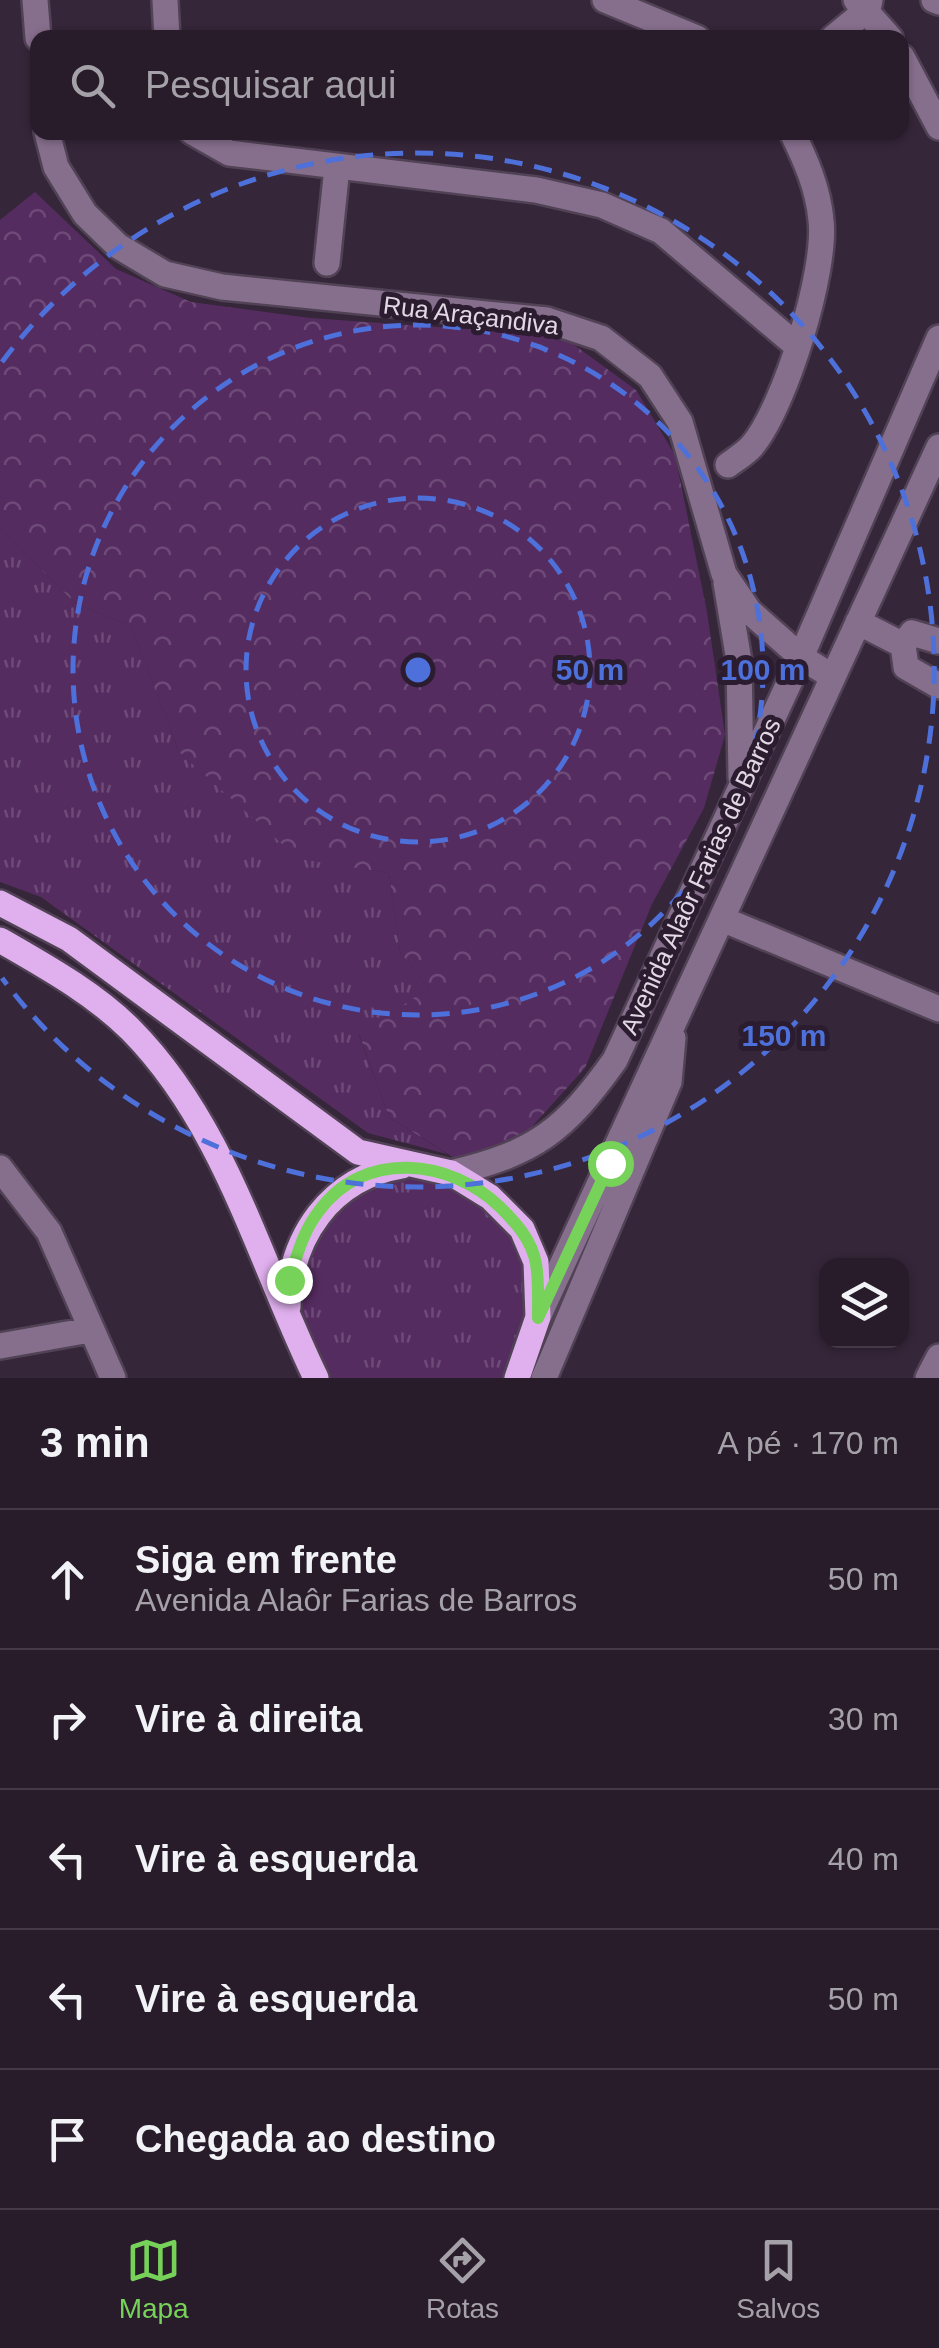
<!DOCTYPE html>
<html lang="pt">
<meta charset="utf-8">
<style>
:root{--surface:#281c2b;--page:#302533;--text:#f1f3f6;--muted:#a5a1a9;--line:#443a47;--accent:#77d259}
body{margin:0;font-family:Arial,sans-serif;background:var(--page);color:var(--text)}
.controls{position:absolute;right:30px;bottom:30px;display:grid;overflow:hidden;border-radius:20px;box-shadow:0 2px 8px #0004}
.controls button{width:90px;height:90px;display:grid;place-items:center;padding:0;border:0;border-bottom:2px solid var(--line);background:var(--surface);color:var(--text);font:50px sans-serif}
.stop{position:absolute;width:30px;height:30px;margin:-22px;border:8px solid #77d259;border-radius:50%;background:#fff}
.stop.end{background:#77d259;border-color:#fff;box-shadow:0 2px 10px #0008}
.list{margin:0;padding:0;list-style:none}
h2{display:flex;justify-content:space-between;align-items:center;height:130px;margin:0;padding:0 40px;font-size:42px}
h2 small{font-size:32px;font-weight:400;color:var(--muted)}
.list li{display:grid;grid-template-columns:65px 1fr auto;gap:30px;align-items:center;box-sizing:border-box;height:140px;padding:0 40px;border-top:2px solid var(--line)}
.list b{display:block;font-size:38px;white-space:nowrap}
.list p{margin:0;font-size:32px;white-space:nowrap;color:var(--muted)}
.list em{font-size:32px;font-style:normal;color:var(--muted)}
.icon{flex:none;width:55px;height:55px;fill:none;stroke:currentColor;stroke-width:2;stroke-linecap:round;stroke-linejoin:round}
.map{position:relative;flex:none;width:939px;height:1378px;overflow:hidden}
.search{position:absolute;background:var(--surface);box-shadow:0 2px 8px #0004;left:30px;right:30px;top:30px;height:110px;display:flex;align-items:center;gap:25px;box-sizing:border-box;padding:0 35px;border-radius:20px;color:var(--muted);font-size:38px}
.sheet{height:830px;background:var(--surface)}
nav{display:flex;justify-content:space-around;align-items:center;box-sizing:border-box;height:140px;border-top:2px solid var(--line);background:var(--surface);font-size:28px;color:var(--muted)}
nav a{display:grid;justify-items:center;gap:5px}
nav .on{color:var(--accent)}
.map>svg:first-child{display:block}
.grass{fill:url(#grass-tufts)}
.forest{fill:url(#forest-crowns)}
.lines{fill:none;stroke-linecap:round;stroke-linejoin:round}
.minor-casing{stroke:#514255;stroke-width:30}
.major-casing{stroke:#514255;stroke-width:30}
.minor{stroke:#866f8d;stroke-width:25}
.major{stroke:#e0b0ee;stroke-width:25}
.route{stroke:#77d259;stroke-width:12}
.ring{fill:none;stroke:#4e70db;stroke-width:5;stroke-dasharray:18 12}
.labels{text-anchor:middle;stroke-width:10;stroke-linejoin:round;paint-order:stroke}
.street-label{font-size:25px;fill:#e2d8e5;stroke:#2b1c2f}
.centre{fill:#4e70db;stroke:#2b1c2f;stroke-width:5}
.ring-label{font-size:30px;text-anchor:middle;font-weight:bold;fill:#4e70db;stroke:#2b1c2f;stroke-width:10;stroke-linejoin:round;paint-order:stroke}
</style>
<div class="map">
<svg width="939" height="1378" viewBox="0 0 939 1378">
<defs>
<pattern id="grass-tufts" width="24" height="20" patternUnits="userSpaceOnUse" patternTransform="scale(2.5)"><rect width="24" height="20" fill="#552c60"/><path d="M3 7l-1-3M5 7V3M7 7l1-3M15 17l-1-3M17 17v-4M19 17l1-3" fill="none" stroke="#6d4a77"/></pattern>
<pattern id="forest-crowns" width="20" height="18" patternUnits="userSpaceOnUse" patternTransform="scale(2.5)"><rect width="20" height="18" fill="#552c60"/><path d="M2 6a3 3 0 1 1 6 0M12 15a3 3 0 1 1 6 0" fill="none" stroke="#6d4a77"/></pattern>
</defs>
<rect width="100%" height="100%" fill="#352639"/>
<path class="grass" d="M0,529L75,603L131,626L179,752L299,858L389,873L400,952L429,988L359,1035L389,1117L447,1154L368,1133L41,897L0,882Z
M393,1178C408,1179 426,1177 440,1182C494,1199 542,1262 525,1320C520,1340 509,1359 502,1378H331C321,1356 304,1330 301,1306C292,1242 340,1200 393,1178Z"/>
<path class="forest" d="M35,192L116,269L191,302L310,318L562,336L636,390L675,455L707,612L725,735L704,808L652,904L585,1068L528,1131L470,1168L389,1117L359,1034L429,988L400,952L389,873L299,859L179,752L131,626L75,603L0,529V220Z"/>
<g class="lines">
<defs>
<path id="minor" d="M35,0L38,38
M165,0L167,38
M605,0L697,38
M856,0L890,38
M934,0L939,2
M833,38L868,9L870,0
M902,57L939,127
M47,132L56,167L85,214L118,246L165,274L222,287L547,320L601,338L650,376L680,422L724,574L749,611L801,657L833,677
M192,132L229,153L536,190L602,205L661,231L797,346
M327,263L337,167
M728,465C736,459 746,453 752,446C785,407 827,270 821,220C818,188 806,161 792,132
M726,583L739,661L741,777
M858,622L903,645L906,667L939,686
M903,645L912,633L939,641
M722,919L939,1009
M0,1168L49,1232L113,1378
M451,1173C536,1153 565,1130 615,1060L801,657L939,338
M538,1317L939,447
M0,1346L90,1330
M544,1378L669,1082L673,1038
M928,1378L939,1357"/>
<path id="major" d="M0,903L69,939L358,1152L451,1173L490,1197L522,1229L536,1262L538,1317L517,1378
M0,940C45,966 94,993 131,1030C225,1125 259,1261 316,1378
M288,1307C290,1237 330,1178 402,1166"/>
</defs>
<use href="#minor" class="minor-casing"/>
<use href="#major" class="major-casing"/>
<use href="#minor" class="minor"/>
<use href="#major" class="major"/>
</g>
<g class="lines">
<path class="route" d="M289,1280C297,1256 303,1231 319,1211C364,1149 451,1159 500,1207C516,1223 532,1240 536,1264C539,1281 538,1300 538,1318L610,1163"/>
</g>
<g class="ring">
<circle cx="418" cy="670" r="172"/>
<circle cx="418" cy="670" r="345"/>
<path d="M2 362A517 517 0 1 1 2 978"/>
</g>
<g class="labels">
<g class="street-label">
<text transform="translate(471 315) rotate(7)" y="9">Rua Araçandiva</text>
<text transform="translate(700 876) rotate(-65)" y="9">Avenida Alaôr Farias de Barros</text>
</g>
</g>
<circle cx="418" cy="670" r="15" class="centre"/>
<g class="ring-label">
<text x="590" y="680">50 m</text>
<text x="763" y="680">100 m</text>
<text x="784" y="1046">150 m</text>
</g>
</svg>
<div class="controls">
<button><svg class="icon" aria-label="layers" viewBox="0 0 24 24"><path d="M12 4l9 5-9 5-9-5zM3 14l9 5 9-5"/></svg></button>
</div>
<div class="stop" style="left:610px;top:1163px"></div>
<div class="stop end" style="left:289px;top:1280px"></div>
<div class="search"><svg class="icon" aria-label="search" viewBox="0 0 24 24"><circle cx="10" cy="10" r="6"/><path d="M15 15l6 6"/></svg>Pesquisar aqui</div>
</div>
<section class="sheet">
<h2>3 min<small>A pé · 170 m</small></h2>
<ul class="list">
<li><svg class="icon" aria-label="ahead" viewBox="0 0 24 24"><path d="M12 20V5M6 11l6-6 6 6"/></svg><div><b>Siga em frente</b><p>Avenida Alaôr Farias de Barros</p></div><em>50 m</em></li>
<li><svg class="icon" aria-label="right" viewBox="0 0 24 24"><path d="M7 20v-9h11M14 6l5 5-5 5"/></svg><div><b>Vire à direita</b></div><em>30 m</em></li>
<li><svg class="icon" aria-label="left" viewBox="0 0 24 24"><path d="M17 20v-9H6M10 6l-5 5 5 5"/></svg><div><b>Vire à esquerda</b></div><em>40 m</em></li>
<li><svg class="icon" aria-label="left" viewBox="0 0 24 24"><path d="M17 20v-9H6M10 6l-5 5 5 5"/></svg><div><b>Vire à esquerda</b></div><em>50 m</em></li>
<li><svg class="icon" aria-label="arrive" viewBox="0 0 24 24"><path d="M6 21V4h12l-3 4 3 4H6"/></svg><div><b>Chegada ao destino</b></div></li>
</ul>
</section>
<nav>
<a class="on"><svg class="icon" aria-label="map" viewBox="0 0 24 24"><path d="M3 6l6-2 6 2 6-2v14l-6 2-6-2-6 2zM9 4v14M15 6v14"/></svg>Mapa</a>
<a><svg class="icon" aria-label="directions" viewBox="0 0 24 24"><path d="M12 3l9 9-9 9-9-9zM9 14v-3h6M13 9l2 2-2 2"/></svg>Rotas</a>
<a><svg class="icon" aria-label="saved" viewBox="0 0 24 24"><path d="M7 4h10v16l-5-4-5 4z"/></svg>Salvos</a>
</nav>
